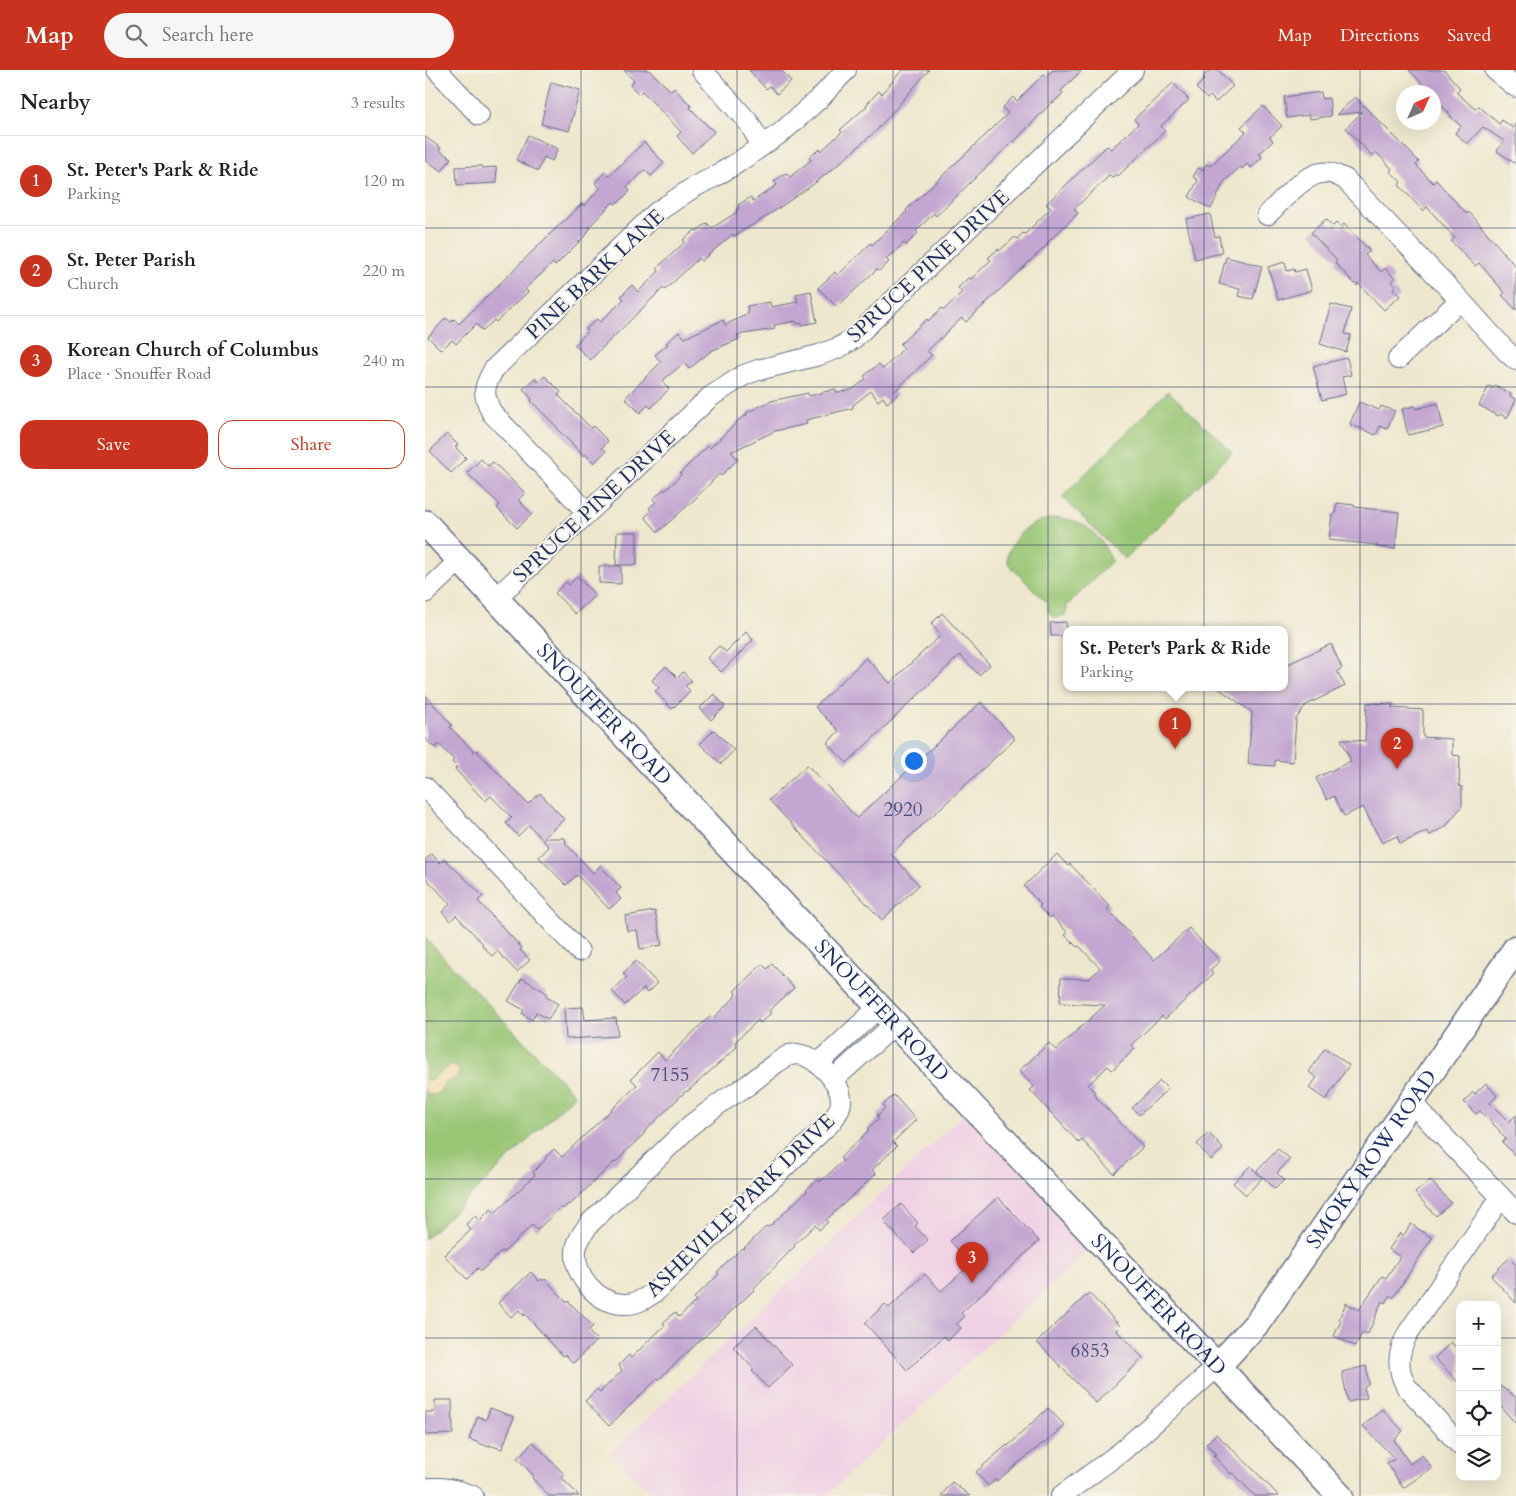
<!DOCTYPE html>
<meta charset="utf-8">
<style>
:root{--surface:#fff;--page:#f6f6f6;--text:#202124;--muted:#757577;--line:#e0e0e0;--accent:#c8321e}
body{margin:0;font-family:Cardo,serif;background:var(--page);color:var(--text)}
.controls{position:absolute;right:15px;bottom:15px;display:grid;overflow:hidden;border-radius:10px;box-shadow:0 5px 20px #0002}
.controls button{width:45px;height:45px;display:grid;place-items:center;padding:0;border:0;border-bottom:1px solid var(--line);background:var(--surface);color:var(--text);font:25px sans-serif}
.compass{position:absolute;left:971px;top:15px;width:45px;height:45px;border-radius:50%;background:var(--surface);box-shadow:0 5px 20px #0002;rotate:45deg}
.you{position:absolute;left:488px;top:690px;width:18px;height:18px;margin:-12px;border:4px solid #fff;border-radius:50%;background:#1a73e8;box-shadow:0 0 0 8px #1a73e833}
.badge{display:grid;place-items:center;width:32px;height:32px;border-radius:50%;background:var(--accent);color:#fff;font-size:16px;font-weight:700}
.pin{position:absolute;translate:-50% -41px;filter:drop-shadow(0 1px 2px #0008)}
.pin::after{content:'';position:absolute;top:26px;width:18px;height:15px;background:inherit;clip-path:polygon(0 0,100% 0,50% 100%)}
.popup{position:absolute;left:638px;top:556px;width:225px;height:65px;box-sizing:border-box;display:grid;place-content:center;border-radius:10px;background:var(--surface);filter:drop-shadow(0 1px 4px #0005);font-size:16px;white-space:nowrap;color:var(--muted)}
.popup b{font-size:19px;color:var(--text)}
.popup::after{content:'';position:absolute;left:50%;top:100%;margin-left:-10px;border:10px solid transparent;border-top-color:var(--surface)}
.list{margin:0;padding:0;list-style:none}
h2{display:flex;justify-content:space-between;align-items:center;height:65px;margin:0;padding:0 20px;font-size:21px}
h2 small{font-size:16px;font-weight:400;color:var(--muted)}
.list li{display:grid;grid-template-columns:32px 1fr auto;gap:15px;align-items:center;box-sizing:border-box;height:90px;padding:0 20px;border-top:1px solid var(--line)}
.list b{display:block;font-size:19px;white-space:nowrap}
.list p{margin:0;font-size:16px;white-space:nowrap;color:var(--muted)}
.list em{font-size:16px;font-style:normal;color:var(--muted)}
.actions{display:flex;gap:10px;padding:15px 20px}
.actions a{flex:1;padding:11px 0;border:1px solid var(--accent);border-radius:15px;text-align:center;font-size:18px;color:var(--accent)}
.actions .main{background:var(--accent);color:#fff}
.icon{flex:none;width:28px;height:28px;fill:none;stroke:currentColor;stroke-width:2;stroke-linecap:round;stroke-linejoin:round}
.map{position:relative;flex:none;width:1091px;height:1426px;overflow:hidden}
header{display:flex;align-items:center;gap:30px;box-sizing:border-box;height:70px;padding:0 25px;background:var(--accent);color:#fff}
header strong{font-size:24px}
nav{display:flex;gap:28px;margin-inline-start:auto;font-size:18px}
.search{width:350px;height:45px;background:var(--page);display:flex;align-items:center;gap:12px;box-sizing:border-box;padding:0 18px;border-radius:28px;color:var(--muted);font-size:19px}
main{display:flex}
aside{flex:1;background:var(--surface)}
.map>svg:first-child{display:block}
.built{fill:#f0d0e4}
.green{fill:#99c674;stroke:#5a7a69}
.sand{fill:#eeda9e;stroke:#84847e}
.building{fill:#c3a6d1}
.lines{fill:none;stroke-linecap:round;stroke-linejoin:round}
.minor-casing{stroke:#656f85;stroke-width:22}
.major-casing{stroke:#656f85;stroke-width:28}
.minor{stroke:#fff;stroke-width:20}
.major{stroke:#fff;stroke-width:25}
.grid{fill:none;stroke:#1b2f5e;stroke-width:1;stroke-opacity:0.55}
.labels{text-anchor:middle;stroke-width:4;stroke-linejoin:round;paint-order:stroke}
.number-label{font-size:19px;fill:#454d7b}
.street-label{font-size:21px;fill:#1b2f5e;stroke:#f7f3e8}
</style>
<header>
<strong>Map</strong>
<div class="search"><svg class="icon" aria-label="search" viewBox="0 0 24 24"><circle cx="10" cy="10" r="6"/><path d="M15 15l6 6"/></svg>Search here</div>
<nav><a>Map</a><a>Directions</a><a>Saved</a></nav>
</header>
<main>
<aside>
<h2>Nearby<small>3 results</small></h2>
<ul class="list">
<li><span class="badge">1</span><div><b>St. Peter's Park &amp; Ride</b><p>Parking</p></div><em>120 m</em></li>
<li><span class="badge">2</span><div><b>St. Peter Parish</b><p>Church</p></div><em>220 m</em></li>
<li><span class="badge">3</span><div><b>Korean Church of Columbus</b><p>Place · Snouffer Road</p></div><em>240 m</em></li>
</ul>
<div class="actions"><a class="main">Save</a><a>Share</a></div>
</aside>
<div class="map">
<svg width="1091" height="1426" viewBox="0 0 1091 1426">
<rect width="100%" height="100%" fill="#f7f3e8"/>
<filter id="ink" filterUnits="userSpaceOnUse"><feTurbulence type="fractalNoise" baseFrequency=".02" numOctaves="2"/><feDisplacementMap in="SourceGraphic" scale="10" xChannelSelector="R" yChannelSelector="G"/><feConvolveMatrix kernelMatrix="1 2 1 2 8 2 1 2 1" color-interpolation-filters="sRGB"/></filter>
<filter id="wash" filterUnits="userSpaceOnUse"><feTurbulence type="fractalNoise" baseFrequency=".0096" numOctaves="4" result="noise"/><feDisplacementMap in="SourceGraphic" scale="20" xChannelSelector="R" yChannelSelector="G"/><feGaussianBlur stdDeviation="1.12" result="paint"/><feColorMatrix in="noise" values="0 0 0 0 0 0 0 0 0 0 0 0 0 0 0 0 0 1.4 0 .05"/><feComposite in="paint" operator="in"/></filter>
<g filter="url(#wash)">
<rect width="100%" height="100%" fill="#eee7cd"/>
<path class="built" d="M541,1042L666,1177L401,1426H229L186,1383Z"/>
<path class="green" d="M743,321L807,382L700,489L637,427Z
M634,448C663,451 675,466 687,491L642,536V540L640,545L631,548C624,545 622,540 623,534L584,495L582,488C587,464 610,448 634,448Z
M0,868L150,1025L0,1169Z"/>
<path class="sand" d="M27,995L33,998L35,1001L30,1009L19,1013C16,1022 9,1029 0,1022V1010L8,1009C14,1003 20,998 27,995Z"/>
<g id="blocks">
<path class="building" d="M199,0H224L246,21L249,18L266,36L265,38L289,62L267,83L252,66L256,62L217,21L214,24L205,15L209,11Z
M324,0H356L366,11L352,24L345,16L341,19Z
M477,0H504L452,60L409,98L386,116L339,148L309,166L308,164L276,191L274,188L240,220L238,218L165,290L150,275L163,261L161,259L172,249L175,252L199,229L196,226L207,215L213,222L234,201L232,198L260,172L258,170L270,160L272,161L282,153L287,158L312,142L311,140L314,138L313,135L326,127L328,131L352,115L349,111L361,103L365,107L386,90L384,87L395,79L396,81L417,62L415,60L442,36L441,35L454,21L457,24Z
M628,0H657L636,21L638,23L628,33L627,32L589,72L588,71L511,146L509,143L491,161L493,163L481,175L479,173L461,189L464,192L454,201L452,199L412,237L393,218L410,202L413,205L446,173L447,175L482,141L481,140L565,61L583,43L577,38L588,27L592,31L619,4L621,6Z
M785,0H793L808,16L791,32L785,26L782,29L771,18L780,9L778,7Z
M984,0H1019L1035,18L1031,22L1050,39L1054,36L1074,54L1077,50L1088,58L1091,53V94L1072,81L1079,71L1058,57L1042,74L1030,63L1036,56L1025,46L1026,45L1008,27V22H1005Z
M126,12L155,20L144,61L116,54Z
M748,13L764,30L736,56L740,61L693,106L691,104L687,108L685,105L649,139L653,143L622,173L623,174L541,252L537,248L502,281L507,285L469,322L472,325L462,333L458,327L453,331L446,321L428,335V338L381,350L382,354L350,361L306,382L313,389L296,406L294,404L270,429L233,462L220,447L226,441L224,438L231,432L228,429L239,419L240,421L256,405L255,403L283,376L285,378L315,349L322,345L321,343L346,331L383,323L384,326L410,319L412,323L428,319L441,309L439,306L454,294L458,299L479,278L475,274L502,249L503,251L517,238L519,240L537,222L533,218L544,207L546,209L566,190L563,188L573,179L574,181L590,167L592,169L598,163L600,164L626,138L621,134L682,76L686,79L713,54L709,49Z
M896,22L897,29L904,28L906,46L885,49L884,45L862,48L859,27Z
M930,27L985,82L994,92L991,95L1008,113L1011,110L1042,144L1044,142L1091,197V240L1077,225L1080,223L1054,193L1050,196L1026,171L1030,168L1019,156L1002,137L998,141L974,115L976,112L965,101L967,99L951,82L947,86L921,58L937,42L911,45Z
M838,36L857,56L845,67L848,71L834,84L837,87L826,98L822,94L817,99L815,97L799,112L786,139L764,127L773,110L768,107L773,98L778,100L781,94L785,96L821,62L816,57Z
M103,65L133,79L127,91L119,87L113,101L91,90Z
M0,67L16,78L14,80L26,88L17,101L0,90Z
M219,72L239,93L226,106L220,100L202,117L205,121L194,132L193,131L190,134L188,132L164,157L166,158L162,162L163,163L130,196L128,193L100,219L103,222L71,252L69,250L58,261L51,254L31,274L27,270L16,280L3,267L21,248L26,252L29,249L34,254L126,163L157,134L159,136L175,118L170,113L180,102L184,106Z
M57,96V98L71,97L72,113L32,115L31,97Z
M785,144L790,167L794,166L797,183L770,189L761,149Z
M901,149L908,156L911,153L916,158L919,154L945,181L940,185L956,202L960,198L969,208L966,212L970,216L968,219L975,226L959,240L933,213L932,216L910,193L912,190L886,163Z
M801,187L837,196L828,229L813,226L815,219L794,214Z
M860,192L862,201L869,199L870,202L881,199L887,220L853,230L843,197Z
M386,221L392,252L377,255V253L372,254L371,251L349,255L350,259L312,265L314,269L286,281L264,299L259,293L237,311L244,319L226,338L223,335L215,343L200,328L236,292L230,285L243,274L241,273L254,262L260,268L298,250L300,255L323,244L322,236L345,232L346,237L373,232L371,224Z
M906,234L926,239L920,264L926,265L921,282L895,274Z
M922,288L926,305L917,307L921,324L897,330L888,296Z
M120,306L136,322L133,325L166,358L168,356L183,371L177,378L181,381L169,393L160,384L159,386L132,359L133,358L106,331L107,329L98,319L110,308L113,312Z
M1070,315L1086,324L1085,326L1091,330L1082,348L1075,344L1073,346L1054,335L1064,316L1068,318Z
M934,332L954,340L956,336L970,341L962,359L955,356L951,365L925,354Z
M1013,333L1018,357L983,365L977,339L990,336L991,339Z
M22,364L33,375L30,377L41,388L26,403L5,381Z
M56,389L63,396L68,392L100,423L93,430L107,444L92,458L72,438L75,435L42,403Z
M912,433L929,435V437L974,442L970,479L952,477V475L904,470L907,444H910Z
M192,462H212V495H191Z
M174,496H196V514L174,513Z
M152,506L170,525L150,544L130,523L141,512L144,515Z
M517,543L565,595L554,605L535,585L422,693L402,673L414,661L390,637L441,588L465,613L516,565L506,554Z
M641,552V566H626L625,553Z
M321,562L328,570L296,602L282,588L294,576L301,582Z
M906,574L917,598L912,601L920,616L881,635L871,649L868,692L850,690V696L823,694L827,642L793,618H859V596Z
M241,596L253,608L258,602L267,611L260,616L265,621L247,639L230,621L234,618L227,610Z
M289,624L300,636L286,650L275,638Z
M0,625L27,655L25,657L49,682L51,680L103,734L115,723L139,749L118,768H140L141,774L168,803L175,796L196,818L191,823L196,829L184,839L152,805L141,815L114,787L124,777L104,755L93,766L81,753L87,748L66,726L60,731L30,699L32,697L27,692L29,690L14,674L10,678L0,669Z
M556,632L590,669L466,784L494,815L457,850L344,730L382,695L432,748Z
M942,633L968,634L967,638L998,640V667L1027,669V685L1035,686L1034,716L1037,717V736L1021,756L1005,765L1002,761L975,774L972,766L957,773L938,737L919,746L909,726L902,730L891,708L926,691L916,669L940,671Z
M289,660L309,680L296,694L275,674Z
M7,784L15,793L20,789L58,826L53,831L97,878L95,880L105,890L92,902L72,881L67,886L57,875L58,874L31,845L25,851L17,842L25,834L0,807V790Z
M632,784L643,796L645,794L685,836L682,839L729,890L764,858L795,891L785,900L788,904L740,949L737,946L706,975L710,979L687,1000L683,996L663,1015L670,1022L668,1024L718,1077L689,1104L657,1070L654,1073L605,1020L609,1017L594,1001L624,973L631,980L680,935L635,933L636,908L664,909L675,898L654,876L652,877L640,865L643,863L627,846L625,848L614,837L616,835L599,816Z
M230,841L237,875L215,879L212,860L202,861L200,846Z
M211,891L232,913L222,923L219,918L200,935L187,921L202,907L198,903Z
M337,894L342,899L347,894L369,918L344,941L346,943L335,953L333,950L310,972L312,977L263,1021H261L219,1062L220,1063L199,1083H200L190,1093L189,1092L145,1135L143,1134L138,1139L136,1137L112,1160L107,1155L79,1182L77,1181L56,1201L53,1198L42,1209L19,1185L46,1160L41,1154L50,1146L54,1151L66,1139L70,1143L110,1105L108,1102L121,1089L120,1088L129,1079L137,1087L212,1015L206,1009L233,982L240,990L282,949L286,946L288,948L309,928L311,923L309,921Z
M97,908L122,923L120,926L133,934L123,949L111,942L107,950L97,943L99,940L83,931Z
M158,937L160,950L191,948L193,966L141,969L139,938Z
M900,978L924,995L901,1030L884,1018L892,1008L884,1002Z
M735,1011L743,1019L714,1045L707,1038Z
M1061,1013L1072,1026L1065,1033L1084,1052L1091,1045V1086L1077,1072L1081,1069L1074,1062L1075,1061L1055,1041L1051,1044L1039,1032L1048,1022L1050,1024Z
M469,1025L491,1050L468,1072L472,1076L447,1100L451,1104L401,1150L403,1152L394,1160L390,1155L369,1175L370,1176L328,1219L329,1220L234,1309L233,1308L184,1356L160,1331L172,1319L175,1322L197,1301L194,1295L204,1285L206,1288L240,1255L238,1253L250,1242L254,1247L271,1231L269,1228L294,1204L292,1202L317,1178L318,1179L342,1156L344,1157L382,1121L381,1120L392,1110L395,1112L418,1091L415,1088L444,1060L442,1059L454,1048L452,1046L460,1038L458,1035Z
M784,1063L798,1079L786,1090L772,1074Z
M853,1079L865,1089L852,1103L859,1110L850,1119L832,1101Z
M825,1096L837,1108L821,1125L808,1113Z
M1005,1110L1026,1133L1011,1146L990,1123Z
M573,1127L614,1171L536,1243L539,1247L532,1254L536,1258L523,1270L519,1266L482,1300L440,1253L460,1234L464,1238L500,1204L516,1221L546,1194L525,1171Z
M476,1134L493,1153L490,1156L503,1170L489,1183L458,1151Z
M986,1154L1007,1168L968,1228L965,1225L960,1233L957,1231L943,1264L938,1262L930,1276L909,1266L916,1251L914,1249L921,1233L934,1240L957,1206L961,1208L975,1187L964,1179L975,1163L978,1166Z
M1084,1188L1091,1195V1233L1066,1206Z
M106,1202L114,1211L117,1209L118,1211L120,1209L142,1232L143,1231L168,1256L163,1261L172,1270L148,1293L140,1284L138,1286L100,1244L99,1246L94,1240L86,1247L73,1233Z
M664,1223L695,1256L691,1260L718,1288L671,1333L612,1272Z
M331,1256L367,1295L343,1318L327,1301L329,1299L308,1277Z
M1026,1272L1035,1282V1314L1010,1288Z
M941,1296L944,1314L939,1317L942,1328L923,1332L917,1302Z
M1072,1314L1091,1327V1354L1072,1332Z
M10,1330H27L28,1364L0,1365V1342H10Z
M65,1338L89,1347L77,1379L64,1375V1377L44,1369L53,1346L61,1350Z
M623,1338L640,1356L619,1374L618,1373L572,1411L571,1409L563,1416L551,1402L582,1375L583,1376Z
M957,1339L978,1361L969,1370L985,1394L997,1385L1007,1398L978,1418L962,1393L970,1389L938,1356Z
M791,1364L828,1399L854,1426H830L808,1403L806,1404L788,1385L791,1384L781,1374Z
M108,1372L139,1404L136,1407L154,1426H124L107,1408L109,1406L92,1388Z
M527,1412L545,1426H516Z"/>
</g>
</g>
<g filter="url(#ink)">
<use href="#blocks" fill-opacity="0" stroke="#656f85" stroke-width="1"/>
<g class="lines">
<defs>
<path id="minor" d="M12,0L54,45
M277,0L324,53L337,76
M1070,0L1091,17
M842,145C857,131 883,98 905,103C910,104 915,107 920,109L1035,230L1081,281L1091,290
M973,289L1035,230
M162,442L67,343C57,323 58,318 69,299L232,142L269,117L289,107L312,93L357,62L396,27L421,0
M0,523L35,490
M71,528L183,424L285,327L319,305L333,300L394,285L413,278L428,269L708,0
M0,717L154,881
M373,984C391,987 416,1011 416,1031C416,1039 411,1046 406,1052L230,1222C220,1229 210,1235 198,1234C172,1233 149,1206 151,1181C152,1170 159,1161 165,1153L267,1054L298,1031L323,1015L351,993L364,985Z
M393,994L454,937
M408,1010L470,954
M986,1032L1091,1143
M1035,1375L981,1316C971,1297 973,1282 983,1263L1076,1127
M0,1419C15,1416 34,1420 48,1426
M636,1426L696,1382L793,1296"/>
<g id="major">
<path id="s1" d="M0,453L624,1118L915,1426"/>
<path id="s2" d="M793,1296L833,1252L986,1032L1091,878"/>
</g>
</defs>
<use href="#minor" class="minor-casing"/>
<use href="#major" class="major-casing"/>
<use href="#minor" class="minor"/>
<use href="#major" class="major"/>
</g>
</g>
<path class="grid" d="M156,0V1426M312,0V1426M468,0V1426M623,0V1426M779,0V1426M935,0V1426M0,158H1091M0,317H1091M0,475H1091M0,634H1091M0,792H1091M0,951H1091M0,1109H1091M0,1268H1035M1072,1268H1091"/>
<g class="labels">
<g class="number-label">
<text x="478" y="746">2920</text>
<text x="245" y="1011">7155</text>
<text x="665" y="1287">6853</text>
</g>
<g class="street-label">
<text transform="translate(503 196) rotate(-43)" y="7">SPRUCE PINE DRIVE</text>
<text transform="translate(170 204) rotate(-43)" y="7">PINE BARK LANE</text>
<text transform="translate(169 436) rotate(-43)" y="7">SPRUCE PINE DRIVE</text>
<text dy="7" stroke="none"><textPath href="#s1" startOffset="262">SNOUFFER ROAD</textPath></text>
<text dy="7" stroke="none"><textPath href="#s1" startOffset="668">SNOUFFER ROAD</textPath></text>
<text dy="7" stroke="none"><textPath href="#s2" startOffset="258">SMOKY ROW ROAD</textPath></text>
<text transform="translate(315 1135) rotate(-44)" y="7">ASHEVILLE PARK DRIVE</text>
<text dy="7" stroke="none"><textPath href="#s1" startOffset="1072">SNOUFFER ROAD</textPath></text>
</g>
</g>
</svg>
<div class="controls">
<button>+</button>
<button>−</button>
<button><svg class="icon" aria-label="locate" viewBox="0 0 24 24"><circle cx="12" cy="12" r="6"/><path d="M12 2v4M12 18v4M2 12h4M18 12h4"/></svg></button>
<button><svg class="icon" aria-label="layers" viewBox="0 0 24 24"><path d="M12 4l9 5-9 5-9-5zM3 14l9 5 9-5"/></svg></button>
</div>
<svg class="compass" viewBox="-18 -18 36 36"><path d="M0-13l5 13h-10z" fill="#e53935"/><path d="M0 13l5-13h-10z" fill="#757577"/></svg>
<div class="you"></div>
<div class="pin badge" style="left:750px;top:679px">1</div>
<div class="popup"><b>St. Peter's Park &amp; Ride</b>Parking</div>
<div class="pin badge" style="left:972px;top:699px">2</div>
<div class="pin badge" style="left:547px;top:1213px">3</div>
</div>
</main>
